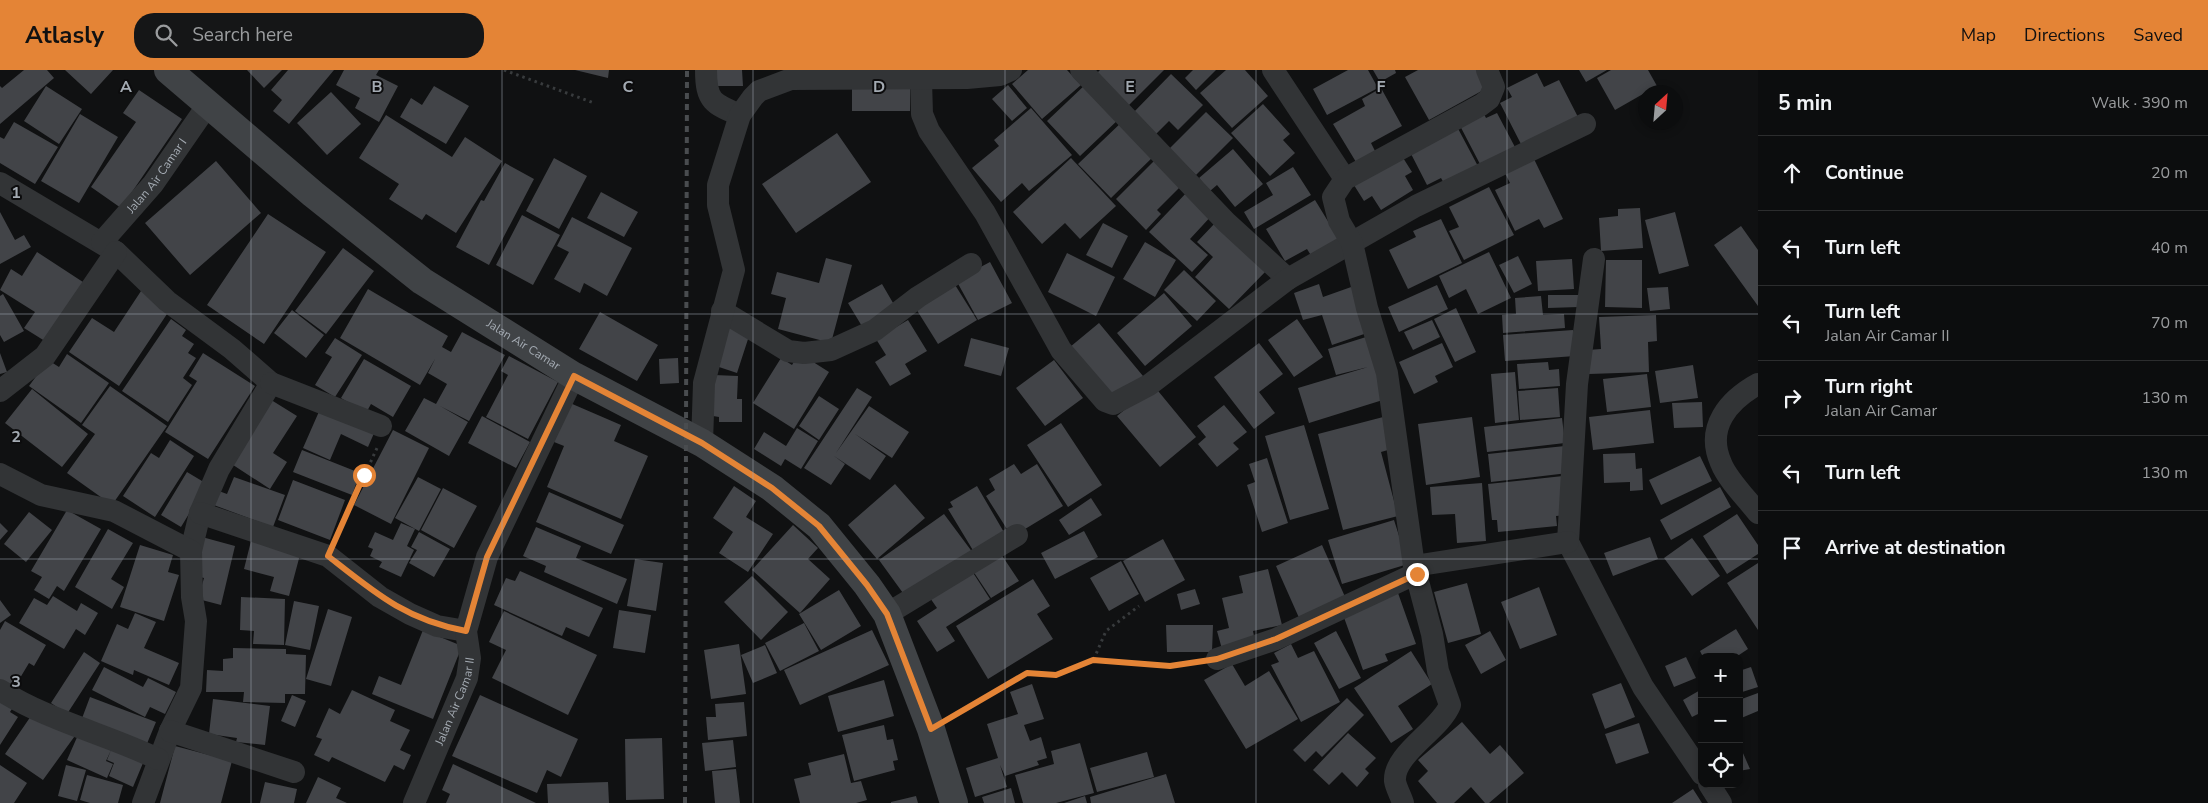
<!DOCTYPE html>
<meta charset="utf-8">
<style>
:root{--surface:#0c0d0e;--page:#151617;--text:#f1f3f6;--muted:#9a9c9e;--line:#2c2d2e;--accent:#e48436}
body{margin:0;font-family:"Nunito Sans",sans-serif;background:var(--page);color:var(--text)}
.controls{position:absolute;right:15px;bottom:15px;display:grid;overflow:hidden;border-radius:10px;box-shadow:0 2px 8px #0003}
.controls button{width:45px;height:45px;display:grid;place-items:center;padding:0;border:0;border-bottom:1px solid var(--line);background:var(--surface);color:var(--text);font:25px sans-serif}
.compass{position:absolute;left:1638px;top:15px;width:45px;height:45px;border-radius:50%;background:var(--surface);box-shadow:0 2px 8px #0003;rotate:26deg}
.stop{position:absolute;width:15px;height:15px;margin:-11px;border:4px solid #e48436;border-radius:50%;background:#fff}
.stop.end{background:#e48436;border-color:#fff;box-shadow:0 1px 5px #0008}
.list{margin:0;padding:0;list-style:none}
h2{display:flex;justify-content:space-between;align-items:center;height:65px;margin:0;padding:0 20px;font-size:21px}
h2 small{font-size:16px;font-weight:400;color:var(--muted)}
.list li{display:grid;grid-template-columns:32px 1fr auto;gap:15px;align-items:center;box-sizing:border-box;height:75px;padding:0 20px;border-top:1px solid var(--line)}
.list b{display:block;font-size:19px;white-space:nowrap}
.list p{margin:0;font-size:16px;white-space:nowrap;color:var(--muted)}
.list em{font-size:16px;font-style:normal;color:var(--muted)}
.icon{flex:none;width:28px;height:28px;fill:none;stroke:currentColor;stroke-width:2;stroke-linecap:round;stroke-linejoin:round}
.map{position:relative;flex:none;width:1758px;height:733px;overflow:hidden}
header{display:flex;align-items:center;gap:30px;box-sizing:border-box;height:70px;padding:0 25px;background:var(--accent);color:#111}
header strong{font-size:24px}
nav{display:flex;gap:28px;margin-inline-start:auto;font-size:18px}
.search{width:350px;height:45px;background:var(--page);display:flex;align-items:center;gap:12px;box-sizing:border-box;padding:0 18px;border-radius:20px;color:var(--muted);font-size:19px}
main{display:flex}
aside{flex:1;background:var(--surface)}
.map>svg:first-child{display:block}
.building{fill:#424448}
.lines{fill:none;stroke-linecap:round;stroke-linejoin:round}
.path{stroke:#383b3d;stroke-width:3;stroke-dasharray:2.5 4;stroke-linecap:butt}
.minor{stroke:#323436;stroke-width:22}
.secondary{stroke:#404346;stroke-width:28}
.rail{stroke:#494c4f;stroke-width:4;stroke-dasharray:6 5;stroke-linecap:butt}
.route{stroke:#e48436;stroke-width:6}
.grid{fill:none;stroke:#a3aab2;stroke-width:1;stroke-opacity:0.55}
.labels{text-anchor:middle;stroke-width:4;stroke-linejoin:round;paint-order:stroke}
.street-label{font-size:12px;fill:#a3aab2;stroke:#0c0c0d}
.grid-label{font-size:16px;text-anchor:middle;font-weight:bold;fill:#a3aab2;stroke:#0c0c0d;stroke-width:4;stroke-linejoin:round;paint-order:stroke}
</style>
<header>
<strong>Atlasly</strong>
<div class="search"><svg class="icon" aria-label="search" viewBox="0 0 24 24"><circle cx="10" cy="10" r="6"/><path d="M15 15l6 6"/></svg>Search here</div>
<nav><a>Map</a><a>Directions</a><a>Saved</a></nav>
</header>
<main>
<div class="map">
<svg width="1758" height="733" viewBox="0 0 1758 733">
<rect width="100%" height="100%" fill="#101112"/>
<path class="building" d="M24,0H47L54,8L0,54V16L2,18Z
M65,0H113L91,24Z
M247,0H282L264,18Z
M288,0H334L289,54L273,41L282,30L271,20Z
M344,0H379L376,5L398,16L379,52L355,38L360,28L336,15Z
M575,0H609L608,8Z
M714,0H742L743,16H714Z
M1028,0H1067L1081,15L1042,49L1012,14Z
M1100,0H1164L1128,36L1096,4Z
M1193,0H1216L1196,20L1185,8Z
M1226,0H1245L1268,26L1232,58L1200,23Z
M1348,0H1368L1378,18L1327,45L1313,19Z
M1373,0H1395L1396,3L1380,12Z
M1418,0H1477L1487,18L1429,50L1405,7Z
M1579,0H1607L1586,12Z
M1611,0H1648L1657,16L1615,40L1597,8Z
M1537,3L1544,17L1559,10L1578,47L1522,76L1500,33L1512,27L1507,18Z
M1171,4L1203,35L1178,60L1169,51L1154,66L1132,44Z
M1087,13L1120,48L1080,86L1047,51Z
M852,14H910V41H852Z
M1008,15L1027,38L1012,51L992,29Z
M46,16L82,39L59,74L24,51Z
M434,16L469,36L446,74L400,47L411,28L422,35Z
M1381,18L1402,56L1371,73L1375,81L1356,92L1333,54L1365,36L1362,29Z
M139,20L182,49L121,138L91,117L136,52L123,43Z
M331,22L361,54L327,85L297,53Z
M1263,34L1290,64L1283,70L1295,83L1270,106L1231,63Z
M1031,38L1072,85L1029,121L1022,113L1001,132L972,98L999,76L994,70Z
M1481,38L1486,48L1497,43L1516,79L1481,96L1457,50Z
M1206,42L1233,68L1196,105L1169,79Z
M80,44L118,67L79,133L41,111Z
M386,45L452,87L465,67L502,91L456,163L426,144L422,150L389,129L399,114L359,88Z
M1125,49L1157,83L1111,128L1078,94Z
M1454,51L1480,100L1446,117L1441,108L1427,115L1409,80Z
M14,52L58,77L35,114L0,93V67L4,69Z
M837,63L871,112L796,163L762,114Z
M1233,79L1263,114L1235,137L1217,115L1210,121L1199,108Z
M1400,83L1412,102L1405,106L1413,120L1381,140L1372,126L1364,131L1352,112Z
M1159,86L1185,112L1157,140L1161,144L1146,160L1116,129Z
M554,88L587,106L559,159L526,141Z
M1071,88L1116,136L1080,169L1065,153L1042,174L1013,142Z
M1534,89L1563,149L1544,158L1539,149L1515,161L1495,120L1510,113L1505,103Z
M216,91L261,143L190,205L145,153Z
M505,93L534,109L489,195L456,177L481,130L484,131Z
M1293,97L1311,125L1254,159L1244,142L1273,125L1266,113Z
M1489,117L1514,165L1464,190L1449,161L1459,157L1449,137Z
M1189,120L1214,143L1190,169L1208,185L1192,202L1149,162Z
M601,122L638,142L624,167L587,148Z
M1315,130L1340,171L1312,187L1307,179L1285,191L1266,159Z
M1640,138L1643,178L1601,181L1599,148L1618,146V139Z
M0,142L15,170L24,165L31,177L0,194Z
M1675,142L1689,196L1659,204L1645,150Z
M268,144L326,182L264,274L207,235Z
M522,145L560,165L533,215L496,195Z
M572,147L632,178L607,226L584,213L580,223L554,209L569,182L557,176Z
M1441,149L1462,193L1408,219L1389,180L1416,167L1413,161Z
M1216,152L1267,200L1229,239L1195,207L1213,187L1197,172Z
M1103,153L1128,166L1112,198L1086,185Z
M1741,156L1758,180V236L1714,175Z
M1145,172L1176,190L1155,227L1123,209Z
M343,178L374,201L326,264L295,241Z
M37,182L86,214L48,273L24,258L35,242L0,220L11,199L22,206Z
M1489,182L1511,228L1478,244L1466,219L1449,228L1439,206Z
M1067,183L1115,207L1096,246L1048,222Z
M1518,186L1532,214L1514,223L1499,195Z
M826,188L852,195L831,273L778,259L786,228L771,224L777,202L819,213Z
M1572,189L1574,219L1538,221L1536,191Z
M1606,190H1642V238L1605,237Z
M990,192L1012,233L978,250L956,210Z
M1184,200L1216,231L1197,251L1164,220Z
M952,210L977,250L938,274L913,234Z
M882,214L896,238L863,258L848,233Z
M1319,214L1323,227L1354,216L1370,262L1332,275L1322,245L1303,250L1294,223Z
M1437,215L1448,239L1399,262L1388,237Z
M1668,217L1670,239L1650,241L1647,218Z
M143,218L171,238L119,316L69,282L92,248L114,262Z
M368,219L448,266L442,277L451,282L462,262L505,285L469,351L440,336L468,352L449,386L405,361L424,328L436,334L447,314L428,303L435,289L420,315L340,268Z
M1164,223L1192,256L1145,296L1117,263Z
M3,224L24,261L4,272L0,265V226Z
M1548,225H1579V237L1548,238Z
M1541,226L1543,245L1564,244L1565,258L1503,263L1502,245L1516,244L1515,228Z
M1456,238L1476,282L1455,292L1434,249Z
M292,240L324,265L306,288L274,263Z
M600,242L658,275L637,311L579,279Z
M1656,245L1657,271L1648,272L1649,302L1589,304L1588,280L1601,279L1599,247Z
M171,249L186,260L182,266L194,274L188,283L196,288L183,308L192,315L168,352L122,321Z
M1297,249L1323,287L1294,307L1268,270Z
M908,250L927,281L905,294L911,304L890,316L875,292L886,285L876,269Z
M1432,250L1440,267L1413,280L1404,262Z
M1099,253L1143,306L1113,330L1070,277Z
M729,256L750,263L737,303L716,296Z
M1573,260L1575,286L1505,291L1503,265Z
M1366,267L1386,329L1309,353L1298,318L1368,297L1336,305L1328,279Z
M335,268L362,285L335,327L315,315L332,287L325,283Z
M971,268L1009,278L1001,306L964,296Z
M1259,273L1283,304L1259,322L1275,343L1254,359L1214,307Z
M1442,273L1453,297L1435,306L1438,312L1414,324L1399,292Z
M0,283L7,302L0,304Z
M203,283L255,316L208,389L165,362L197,311L189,306Z
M799,283L829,302L794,359L753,333L781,288L792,295Z
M67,284L109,313L81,353L29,316L48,290L59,297Z
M509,286L558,312L528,369L486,347L508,305L501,301Z
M678,288L679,313L660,314L659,289Z
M364,289L411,316L393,347L371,334L366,343L341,328Z
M1054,290L1083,328L1045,356L1016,318Z
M1548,292L1549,300L1559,299L1560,316L1519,319L1517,294Z
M1693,295L1698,328L1660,333L1655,301Z
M1515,302L1519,350L1495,353L1491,304Z
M1647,304L1651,337L1607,342L1603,309Z
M714,305L738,306L737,329H742V352H719V347L713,346Z
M110,316L167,356L112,435L67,403L95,364L82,355Z
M1154,316L1196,367L1160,397L1117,346Z
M857,318L872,327L836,383L869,336L909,362L892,388L855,364L886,386L870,410L834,386L845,394L831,415L804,398Z
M1558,318L1560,347L1520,350L1518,321Z
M32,319L88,364L62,397L5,353Z
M819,326L839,339L819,370L799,356Z
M268,328L297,346L273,383L287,392L270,419L227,391Z
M1702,332L1703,357L1674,358L1672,333Z
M570,333L621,355L614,371L648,386L621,449L547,417L564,376L554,372Z
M1224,335L1247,362L1233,373L1239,379L1217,397L1198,374L1206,367L1197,356Z
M321,337L375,361L368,377L341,364L330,390L303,378Z
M1650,340L1654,373L1593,380L1589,347Z
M482,346L530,372L516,398L468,373Z
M1387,346L1395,378L1381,382L1398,446L1343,460L1318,364Z
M1472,347L1480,407L1426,415L1418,354Z
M1562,348L1565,373L1487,382L1484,357Z
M1061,353L1102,415L1068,437L1027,375Z
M1304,355L1329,439L1290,450L1265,366Z
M797,358L818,371L801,399L785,389L781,396L754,379L764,362L786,376Z
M393,360L429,378L391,454L354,435Z
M170,370L194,386L155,447L123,426L151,383L159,388Z
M1565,376L1568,403L1491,412L1488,384Z
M302,380L360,403L352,425L293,402Z
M1635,383L1636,399L1642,398L1643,420L1630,421V412L1604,413L1603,384Z
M1700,386L1712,411L1661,435L1649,410Z
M1267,388L1288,453L1262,462L1247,415L1255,412L1249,394Z
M1014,394L1021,404L1037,394L1063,436L1012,467L986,426L995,420L989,409Z
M187,402L207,414L181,457L161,445Z
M1563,406L1567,445L1556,446L1557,456L1498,462L1497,450H1492L1488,414Z
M234,407L285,425L273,457L211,434L216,420L227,424Z
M418,407L441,419L419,461L395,448Z
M293,410L345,430L330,470L278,450Z
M1482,413L1486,471L1457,473L1455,444L1432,445L1430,417Z
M895,414L925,448L877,489L848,455Z
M734,416L756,431L746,447L773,464L748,502L719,483L733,462L713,448Z
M977,416L1005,464L974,482L948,439L953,437L950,432Z
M1720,417L1731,437L1671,470L1660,450Z
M443,418L477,436L454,478L421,460Z
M549,422L624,455L611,484L536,452Z
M1091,428L1102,445L1069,465L1059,450Z
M67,440L101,459L64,521L57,516L49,529L34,520L42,507L31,501Z
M29,442L52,460L26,492L4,474Z
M944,444L973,483L908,530L879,490Z
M1737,444L1758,475V484L1727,504L1703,466Z
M1394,450L1408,494L1342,514L1328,470Z
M0,453L8,461L0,470Z
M401,453L415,459L407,476L414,480L401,507L379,497L382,492L370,486L373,479L368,477L375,462L393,470Z
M793,455L818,478L808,489L830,509L800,543L752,500Z
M536,457L581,476L576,488L627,509L617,534L544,502L546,496L523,486Z
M108,459L133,473L111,509L124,517L112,539L75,517Z
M1084,461L1098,487L1055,509L1041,483Z
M419,462L450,479L434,507L409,493L417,480L411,477Z
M202,467L235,476L221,535L198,529L204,508L193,505Z
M252,467L301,481L289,526L270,521L274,507L244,499Z
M1650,467L1658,489L1613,506L1604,483Z
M1692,468L1720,506L1692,526L1664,488Z
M1163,469L1185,510L1145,532L1123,491Z
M140,475L173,485L168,502L179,505L164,551L120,537Z
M1322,475L1346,529L1300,550L1276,496Z
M999,481L1019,511L991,528L971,498Z
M635,489L663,493L656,541L627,536Z
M1121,491L1139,524L1109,541L1090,508Z
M1758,493V560L1727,513Z
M970,498L990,529L946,557L955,571L937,582L917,551L937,538L928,525Z
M1268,499L1282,555L1253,561L1255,571L1222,579L1217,561L1229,558L1222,528L1243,523L1239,506Z
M520,501L603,538L589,567L566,557L562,566L494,535L506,508L515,511Z
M752,506L788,542L761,570L724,532Z
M1033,509L1050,536L1037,544L1053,569L988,609L956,556Z
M1467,513L1481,564L1448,573L1434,522Z
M1539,517L1557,565L1520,579L1501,532Z
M1195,519L1200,534L1181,540L1177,524Z
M839,520L861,556L821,580L799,544Z
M1398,523L1416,574L1385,584L1388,591L1363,600L1342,542Z
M53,526L77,541L81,533L98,543L85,565L76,559L64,579L19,553L34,528L47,535Z
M241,527L285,529L284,575L253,574L254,561L240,560Z
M0,530L11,545L0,553Z
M294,531L319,536L310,580L285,575Z
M328,539L352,547L331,616L306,609Z
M619,540L651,545L645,583L613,578Z
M504,541L597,585L568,645L492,608L506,580L489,572Z
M135,543L156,552L144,578L179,593L169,615L134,600L133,605L101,591L117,554L128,559Z
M5,551L46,575L34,596L29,593L11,623L0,617V560Z
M804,553L819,581L780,601L765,573Z
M1166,555H1213L1212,582H1167Z
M1736,559L1748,579L1736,587H1703L1700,581Z
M423,560L462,576L433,649L372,624L379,606L401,615Z
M872,560L889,595L800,635L784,600Z
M1336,561L1361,608L1339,619L1314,573Z
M1490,561L1506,590L1481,604L1465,575Z
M739,574L746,624L711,629L704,580Z
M1291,574L1298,588L1314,581L1340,632L1301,652L1271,595L1279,592L1274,583Z
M765,575L777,603L753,613L741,585Z
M233,578L286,579V584L306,585L305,624H285V633L243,632L244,622H206L207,600L223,601V589L233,588Z
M1411,581L1432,614L1398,636L1413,659L1391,673L1354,618Z
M84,582L100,593L67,644L51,633Z
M1686,587L1696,608L1674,617L1665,596Z
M1232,594L1245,616L1269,601L1298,649L1246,679L1204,610Z
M104,597L143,617L148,608L176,622L165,644L150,637L145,647L92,620Z
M1751,597L1758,617L1739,623V601Z
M884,610L894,646L838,662L828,626Z
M1621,613L1635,647L1605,659L1592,624Z
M1032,614L1044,649L1024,655L1030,671L1041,667L1047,688L1037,691L1039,695L1005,706L1000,695L1007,717L975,727L966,698L998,688L987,654L1018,644L1010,622Z
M1702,619V642L1692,647L1683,630Z
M352,620L395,640L390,651L410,660L400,680L411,685L404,700L394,695L385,712L332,687L329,692L314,685L322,669L316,667L329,638L340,644Z
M1758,623V641L1739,649V630Z
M0,624L15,634L10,642L18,647L0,675Z
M292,625L306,631L295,657L281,651Z
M480,625L578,669L561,707L547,700L537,723L452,686Z
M90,627L156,652L146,676L81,651Z
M1347,628L1364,645L1322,687L1316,681L1305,692L1293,680Z
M213,629L270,636L265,675L236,672L237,668L209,664Z
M744,632L747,666L708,670L706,647H716L715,634Z
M33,643L77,663L43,710L5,684Z
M1462,652L1490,684L1500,675L1524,703L1489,733H1485L1471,717L1454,733H1437L1418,711L1428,701L1418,690Z
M1639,653L1649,683L1616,694L1605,664Z
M884,655L887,670L893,669L898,690L893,691L895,700L854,711L842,665Z
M1348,663L1376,688L1365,699L1369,703L1357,717L1342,702L1329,715L1313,700Z
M78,665L111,680L106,691L113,694L107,708L67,690Z
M662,668L664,729L626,730L625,669Z
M733,670L736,697L705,701L702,673Z
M1080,673L1094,723L1056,733H1023L1015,705L1054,694L1051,681Z
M1739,674L1750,699L1739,701Z
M175,676L232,691L221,733H160Z
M111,680L143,693L133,717L109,706L114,693L107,690Z
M1147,682L1154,707L1097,722L1090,698Z
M844,684L851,713L861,711L867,730L856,733H800L794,709L811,705L808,693Z
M453,694L536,733H446L450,724L442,720Z
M0,695L27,713L14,733H0Z
M66,695L86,700L77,731L58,726Z
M736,699L740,733H715L712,701Z
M1166,704L1175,733H1091L1090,727Z
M87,705L123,715L118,733H90L80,730Z
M318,707L341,718L336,728L347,733H306Z
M265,712L297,719L294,733H260Z
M608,712L609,733H548L547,714Z
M1011,718L1015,733H984L982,727Z
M1693,719L1702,733H1672Z
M916,726L918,733H891V732Z
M1085,726L1087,733H1064Z"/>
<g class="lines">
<path class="path" d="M504,0L594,33
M338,463L377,378
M1093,591L1171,596L1194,592
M953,646L1027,603L1056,605L1093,591L1106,561L1139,536"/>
<g class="minor">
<path d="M706,0C706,31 713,34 740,45"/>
<path d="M1081,0L1226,152L1288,209"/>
<path d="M1273,0L1345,109"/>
<path d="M921,10L922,44L929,61L985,143L1061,280L1105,331L1113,334L1149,315L1288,209L1416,136L1585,54"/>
<path d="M0,113L116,182L167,231L232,279L271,313L219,399L200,443L191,481L192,527L196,551L191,618L170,661L143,733"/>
<path id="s1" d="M102,172L153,114L207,36"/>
<path d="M1594,189L1577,314L1568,472L1643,617L1702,704"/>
<path d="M722,241L788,281L804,283L831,280L875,260L918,227L971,194"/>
<path d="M271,313L381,356"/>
<path d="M1758,314C1729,330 1705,357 1721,393C1727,409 1747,429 1758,443"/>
<path d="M0,321L45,286L116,182"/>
<path d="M702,373L704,313L734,200L718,135V115L740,45L753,27L759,21L791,9L967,8L1000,5L1011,0"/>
<path d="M0,404L41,425L114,441L191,481"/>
<path d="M200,443L328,486L380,527L410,544L437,556L466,561"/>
<path d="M1414,496L1568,472"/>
<path d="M887,544L1017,465"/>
<path d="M1217,589L1276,569L1417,503"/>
<path d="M0,620C49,651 106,664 158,689"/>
<path d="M170,661L294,702"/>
<path d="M1709,714L1721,733"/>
<path id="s2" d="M414,733L467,608L470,588L466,561L487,487L574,306"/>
<path d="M1403,733C1401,726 1396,718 1395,711C1393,684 1440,660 1450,635L1438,601L1432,564L1414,496L1387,303L1367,238L1352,173L1339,151L1333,127L1345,109L1481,35L1489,29L1494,17L1487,0"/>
</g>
<path class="secondary" id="s3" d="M168,0L313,124L422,211L574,306L702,373L772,418L819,456L867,515L887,544L931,659L954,733"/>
<path class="rail" d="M685,733L687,0"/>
</g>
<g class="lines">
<path class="route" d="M364,405L328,486C375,523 406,550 466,561L487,487L574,306L702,373L772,418L819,456L867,515L887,544L931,659L1027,603L1056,605L1093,590L1170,596L1217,589L1276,569L1417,504"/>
</g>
<path class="grid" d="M251,0V733M502,0V733M753,0V733M1005,0V733M1256,0V733M1507,0V733M0,244H1758M0,489H1758"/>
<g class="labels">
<g class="street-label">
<text dy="4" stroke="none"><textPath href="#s1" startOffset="86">Jalan Air Camar I</textPath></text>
<text dy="4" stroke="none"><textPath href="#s3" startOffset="450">Jalan Air Camar</textPath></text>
<text dy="4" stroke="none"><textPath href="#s2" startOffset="110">Jalan Air Camar II</textPath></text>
</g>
</g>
<g class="grid-label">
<text x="126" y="22">A</text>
<text x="377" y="22">B</text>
<text x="628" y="22">C</text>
<text x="879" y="22">D</text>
<text x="1130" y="22">E</text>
<text x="1381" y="22">F</text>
<text x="16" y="128">1</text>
<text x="16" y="372">2</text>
<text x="16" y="617">3</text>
</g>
</svg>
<div class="controls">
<button>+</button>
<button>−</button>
<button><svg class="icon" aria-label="locate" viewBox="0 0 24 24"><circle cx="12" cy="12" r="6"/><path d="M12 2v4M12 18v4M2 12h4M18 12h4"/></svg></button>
</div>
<svg class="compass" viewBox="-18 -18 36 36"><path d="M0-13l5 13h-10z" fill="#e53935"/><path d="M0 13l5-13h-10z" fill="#9a9c9e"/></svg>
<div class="stop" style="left:364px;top:405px"></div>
<div class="stop end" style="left:1417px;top:504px"></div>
</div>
<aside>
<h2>5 min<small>Walk · 390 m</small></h2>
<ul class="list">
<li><svg class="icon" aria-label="ahead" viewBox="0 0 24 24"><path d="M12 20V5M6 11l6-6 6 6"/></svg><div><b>Continue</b></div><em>20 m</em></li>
<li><svg class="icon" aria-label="left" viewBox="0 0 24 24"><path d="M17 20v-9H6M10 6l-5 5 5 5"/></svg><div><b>Turn left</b></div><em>40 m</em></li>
<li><svg class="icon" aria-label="left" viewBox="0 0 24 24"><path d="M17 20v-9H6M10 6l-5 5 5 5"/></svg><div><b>Turn left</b><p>Jalan Air Camar II</p></div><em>70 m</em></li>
<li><svg class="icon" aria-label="right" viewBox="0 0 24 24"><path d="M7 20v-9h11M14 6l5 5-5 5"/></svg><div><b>Turn right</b><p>Jalan Air Camar</p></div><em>130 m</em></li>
<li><svg class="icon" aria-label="left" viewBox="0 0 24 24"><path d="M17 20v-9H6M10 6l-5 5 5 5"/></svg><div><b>Turn left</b></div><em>130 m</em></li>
<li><svg class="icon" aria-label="arrive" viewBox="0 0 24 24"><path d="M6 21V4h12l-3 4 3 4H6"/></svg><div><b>Arrive at destination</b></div></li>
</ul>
</aside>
</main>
